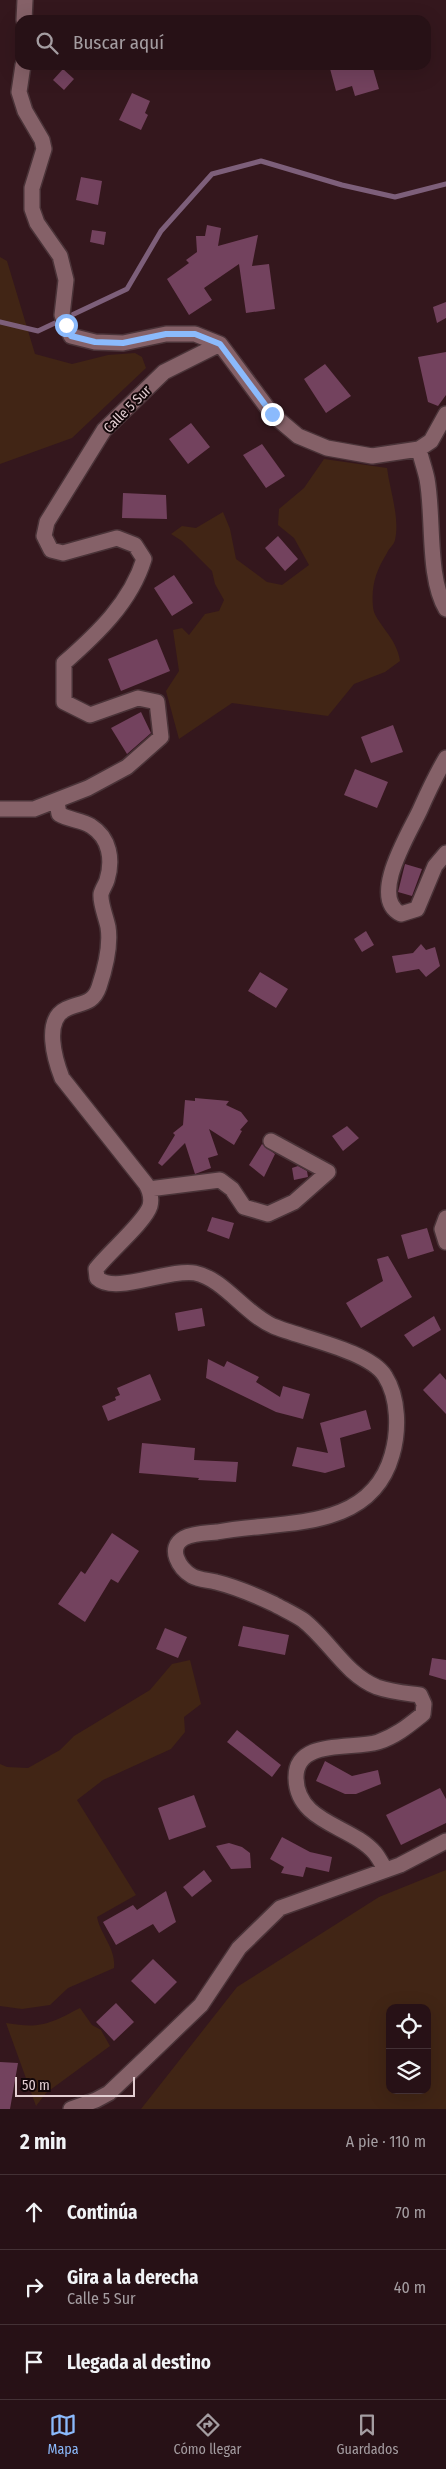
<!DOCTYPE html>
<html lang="es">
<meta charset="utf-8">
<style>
:root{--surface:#271116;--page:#2f1a1f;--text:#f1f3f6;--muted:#a49da1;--line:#433135;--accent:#8bbafc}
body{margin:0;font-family:"Fira Sans Condensed",sans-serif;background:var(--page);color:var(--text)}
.controls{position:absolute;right:15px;bottom:15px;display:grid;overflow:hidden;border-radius:10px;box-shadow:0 5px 20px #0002}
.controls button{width:45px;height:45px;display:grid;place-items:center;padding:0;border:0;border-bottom:1px solid var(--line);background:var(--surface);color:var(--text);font:25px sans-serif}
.scale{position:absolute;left:15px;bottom:12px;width:120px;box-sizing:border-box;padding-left:5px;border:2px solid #e3ced2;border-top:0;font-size:14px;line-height:18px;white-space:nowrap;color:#e3ced2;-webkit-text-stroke:4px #130709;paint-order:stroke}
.stop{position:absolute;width:15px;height:15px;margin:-11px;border:4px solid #8bbafc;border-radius:50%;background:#fff}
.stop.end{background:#8bbafc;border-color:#fff;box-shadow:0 1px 5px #0008}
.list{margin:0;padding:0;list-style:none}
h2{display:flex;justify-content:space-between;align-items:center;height:65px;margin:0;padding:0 20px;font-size:21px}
h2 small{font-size:16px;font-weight:400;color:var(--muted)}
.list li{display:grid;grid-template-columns:32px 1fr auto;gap:15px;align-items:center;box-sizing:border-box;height:75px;padding:0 20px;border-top:1px solid var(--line)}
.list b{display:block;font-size:19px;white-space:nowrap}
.list p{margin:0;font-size:16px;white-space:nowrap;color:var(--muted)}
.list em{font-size:16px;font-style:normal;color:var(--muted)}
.icon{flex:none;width:28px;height:28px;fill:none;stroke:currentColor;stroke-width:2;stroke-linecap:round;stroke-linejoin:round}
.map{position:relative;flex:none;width:446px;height:2109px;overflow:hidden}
.search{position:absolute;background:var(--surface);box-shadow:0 5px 20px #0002;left:15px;right:15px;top:15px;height:55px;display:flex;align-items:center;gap:12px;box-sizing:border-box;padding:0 18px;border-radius:15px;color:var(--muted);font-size:19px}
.sheet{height:290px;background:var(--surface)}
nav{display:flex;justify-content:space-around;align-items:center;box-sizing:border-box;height:70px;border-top:1px solid var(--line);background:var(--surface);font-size:14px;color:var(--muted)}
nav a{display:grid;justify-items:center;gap:2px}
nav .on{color:var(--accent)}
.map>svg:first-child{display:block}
.green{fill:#412515;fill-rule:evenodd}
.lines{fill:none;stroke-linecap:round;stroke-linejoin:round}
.stream{stroke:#7d5f7a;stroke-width:5}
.building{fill:#73425e}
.street-casing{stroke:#4a3338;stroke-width:18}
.street{stroke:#856168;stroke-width:15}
.route{stroke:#8bbafc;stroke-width:6}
.labels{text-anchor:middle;stroke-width:4;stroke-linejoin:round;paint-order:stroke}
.street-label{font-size:14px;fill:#e3ced2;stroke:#130709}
</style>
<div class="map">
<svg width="446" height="2109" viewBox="0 0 446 2109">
<rect width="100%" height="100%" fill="#34171d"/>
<path class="green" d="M0,257L7,261L35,354L72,364L108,355L135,353L142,357L146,368L72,438L0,464Z
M324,459L387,468C390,491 400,518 395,540C394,545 389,548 387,553C376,571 371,585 373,607C374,622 397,637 400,661L385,672L354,684L328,716L232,703L179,739L166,691L179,671L173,630L182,628L189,635L205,614L219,611L224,600L215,584L212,571L182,541L171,534L182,526L196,528L223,512L230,529L236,559L267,582L282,585L309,565L294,538L278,525L279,509L304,488Z
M190,1660L201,1704L184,1717L185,1732L171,1749L103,1780L77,1800L136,1895L97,1917C101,1936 116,1948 114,1968L68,1988L50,2005L22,2009L0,2006V1764L7,1767L28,1768L60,1750L74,1736L150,1690L172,1664Z
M446,1870V2109H141L237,1987L379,1897ZM390,2008H427V2090H390Z
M80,2008L92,2025L101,2030L110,2046L46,2093L36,2106L6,2023C41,2029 49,2024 80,2008Z"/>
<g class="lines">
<path class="stream" d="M0,322L38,331L127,289L161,231L212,174L261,161L342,185L395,197L446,184"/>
</g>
<path class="building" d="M329,65H372L379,89L355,96L352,86L336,91Z
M63,69L74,79L64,90L53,80Z
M132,93L150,101L145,113L148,115L141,130L119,120Z
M81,177L102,181L98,205L76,200Z
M207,225L221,228L218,246L258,235L252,266L269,264L275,309L246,313L239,264L204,288L212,300L189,315L167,279L189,263L186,260L197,252L196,236H205Z
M92,230L106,232L104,245L90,242Z
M446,302V318L437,323L433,307Z
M446,352V395L438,406L428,402L418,357Z
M325,364L351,396L326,413L304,379Z
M191,423L210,447L188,464L169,439Z
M262,444L285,476L266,488L243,455Z
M123,493L166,495L167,519L122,518Z
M278,536L298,559L285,571L265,548Z
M174,575L193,603L172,616L154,588Z
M157,639L170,671L121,691L108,659Z
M141,712L151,733L127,754L111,728Z
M393,725L403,752L371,763L361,737Z
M355,769L388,782L377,808L344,795Z
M405,864L422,869L412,896L398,892Z
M366,931L374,945L362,952L354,939Z
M421,944L426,950L435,947L440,966L426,977L419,969L396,973L392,956L413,953Z
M260,972L288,989L276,1008L248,991Z
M195,1098L229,1101L226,1105L241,1112L248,1121L240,1130L242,1131L234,1145L209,1129L218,1155L208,1158L211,1168L195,1174L185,1143L162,1166L158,1163L175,1135L173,1133L183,1125L185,1100L195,1101Z
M347,1126L359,1138L343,1151L332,1136Z
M262,1144L275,1154L264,1177L249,1165Z
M298,1166L307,1171L308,1177L294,1180L292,1168Z
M212,1217L234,1223L229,1239L207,1231Z
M427,1228L434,1251L408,1259L401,1235Z
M388,1256L412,1297L361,1328L346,1303L383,1281L377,1259Z
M202,1308L205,1326L178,1331L175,1313Z
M434,1316L441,1330L413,1347L404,1335Z
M208,1359L224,1367L227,1361L259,1377L256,1382L280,1397L283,1386L310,1394L303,1419L276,1412L206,1378Z
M440,1373L446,1380V1414L423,1390Z
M150,1374L161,1400L108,1421L102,1406L116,1400L115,1397L120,1395L117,1388Z
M366,1410L371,1429L340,1438L345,1467L325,1473L292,1466L297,1447L328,1453L320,1423Z
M142,1443L195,1448L194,1460L238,1462L236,1482L198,1480L199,1478L139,1473Z
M112,1533L139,1551L118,1583L111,1579L85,1622L58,1604L81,1571L85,1574Z
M243,1626L289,1635L285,1655L238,1646Z
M165,1628L187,1637L178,1658L156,1649Z
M432,1658L446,1660V1680L429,1675Z
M237,1730L281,1765L272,1777L227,1742Z
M325,1761L352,1776L378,1770L381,1784L356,1794H345L316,1781Z
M440,1788L446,1799V1823L401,1845L386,1815Z
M194,1795L206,1827L169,1840L158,1808Z
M282,1837L310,1852L332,1857L329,1872L306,1867L303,1877L281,1873L284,1867L270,1859Z
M229,1843L242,1847L250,1853L251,1868L231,1869L216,1846Z
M204,1870L212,1881L192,1897L183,1887Z
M166,1891L176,1922L159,1933L153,1924L116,1945L103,1922L133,1905L137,1910Z
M153,1959L177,1982L155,2004L131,1981Z
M116,2003L134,2022L114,2041L96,2022Z
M0,2062L18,2063L10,2109H0Z"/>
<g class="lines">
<defs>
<path id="street" d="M24,20L25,0
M23,65L19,92L25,111L42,140L44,149L32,188V209L37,223L60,256L66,280L62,315L71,336L95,342L123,343L166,334H195L220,344
M419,449C421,459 425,469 427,479C434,516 427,578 446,609
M446,758C436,775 428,792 420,810C410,832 368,898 401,914L417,909L435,866L446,853
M57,802L59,814C69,820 82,820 91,826C110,838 113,860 107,880C106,884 102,889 101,894C100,903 106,917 108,927C111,946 105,969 99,987C93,1005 80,1002 66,1009C43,1020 55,1060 62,1078L146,1184C150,1191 152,1198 150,1206C145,1222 108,1253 96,1269L97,1278C115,1295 169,1268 195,1273C224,1279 244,1313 273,1326C302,1338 370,1351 385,1376C399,1398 399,1431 392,1455C370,1533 281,1520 217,1532C207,1533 193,1533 184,1538C166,1548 180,1569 192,1576C199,1580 209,1580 216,1582C236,1587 255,1595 274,1604C283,1609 294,1614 303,1620C329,1640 345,1674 377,1687C391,1692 405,1693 420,1695L424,1704L423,1714C408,1726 396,1736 378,1742C353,1750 295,1738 296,1778C297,1823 351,1825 375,1853C379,1858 382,1864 385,1869
M0,809H34L88,788L127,767L161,737L157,702L138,698L90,715L64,702V663C97,634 131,602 144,559L135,545L117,538L63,553L51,550L44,536L47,522L104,430L164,372L220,344L272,414L298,436L327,448L372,456L419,449L431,441L446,414
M149,1189L220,1180L232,1189L244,1207L268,1214L294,1202L328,1172L271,1141
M446,1218L442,1229L446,1242
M71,2109L96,2100L109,2093L149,2055L201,2005L239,1948L280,1908L400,1865L446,1841"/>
</defs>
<use href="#street" class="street-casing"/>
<use href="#street" class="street"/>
</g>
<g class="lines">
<path class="route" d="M66,325L71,336L95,342L123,343L166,334H195L220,344L272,414"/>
</g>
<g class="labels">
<g class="street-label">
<text transform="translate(127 409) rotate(-45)" y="5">Calle 5 Sur</text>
</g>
</g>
</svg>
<div class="controls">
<button><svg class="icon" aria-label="locate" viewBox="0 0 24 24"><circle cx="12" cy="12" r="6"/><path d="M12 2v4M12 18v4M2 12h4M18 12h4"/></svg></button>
<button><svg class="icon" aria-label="layers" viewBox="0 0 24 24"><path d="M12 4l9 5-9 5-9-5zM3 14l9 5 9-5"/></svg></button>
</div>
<div class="scale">50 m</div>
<div class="stop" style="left:66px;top:325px"></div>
<div class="stop end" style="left:272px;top:414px"></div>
<div class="search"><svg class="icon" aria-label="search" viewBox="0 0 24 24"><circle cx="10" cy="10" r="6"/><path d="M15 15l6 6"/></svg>Buscar aquí</div>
</div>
<section class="sheet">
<h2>2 min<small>A pie · 110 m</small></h2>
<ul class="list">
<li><svg class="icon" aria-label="ahead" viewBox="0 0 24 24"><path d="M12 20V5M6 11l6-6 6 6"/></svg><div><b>Continúa</b></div><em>70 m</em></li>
<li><svg class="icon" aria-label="right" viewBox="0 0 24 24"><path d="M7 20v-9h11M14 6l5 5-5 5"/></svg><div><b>Gira a la derecha</b><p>Calle 5 Sur</p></div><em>40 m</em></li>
<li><svg class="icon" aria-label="arrive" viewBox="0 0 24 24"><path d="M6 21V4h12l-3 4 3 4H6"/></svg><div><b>Llegada al destino</b></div></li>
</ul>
</section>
<nav>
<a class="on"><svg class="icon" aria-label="map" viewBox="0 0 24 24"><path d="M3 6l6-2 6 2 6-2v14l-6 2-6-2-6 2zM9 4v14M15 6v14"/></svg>Mapa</a>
<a><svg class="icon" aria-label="directions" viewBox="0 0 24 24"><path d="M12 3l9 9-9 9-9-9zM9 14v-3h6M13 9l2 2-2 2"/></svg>Cómo llegar</a>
<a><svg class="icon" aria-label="saved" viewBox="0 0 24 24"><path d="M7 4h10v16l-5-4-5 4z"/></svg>Guardados</a>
</nav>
